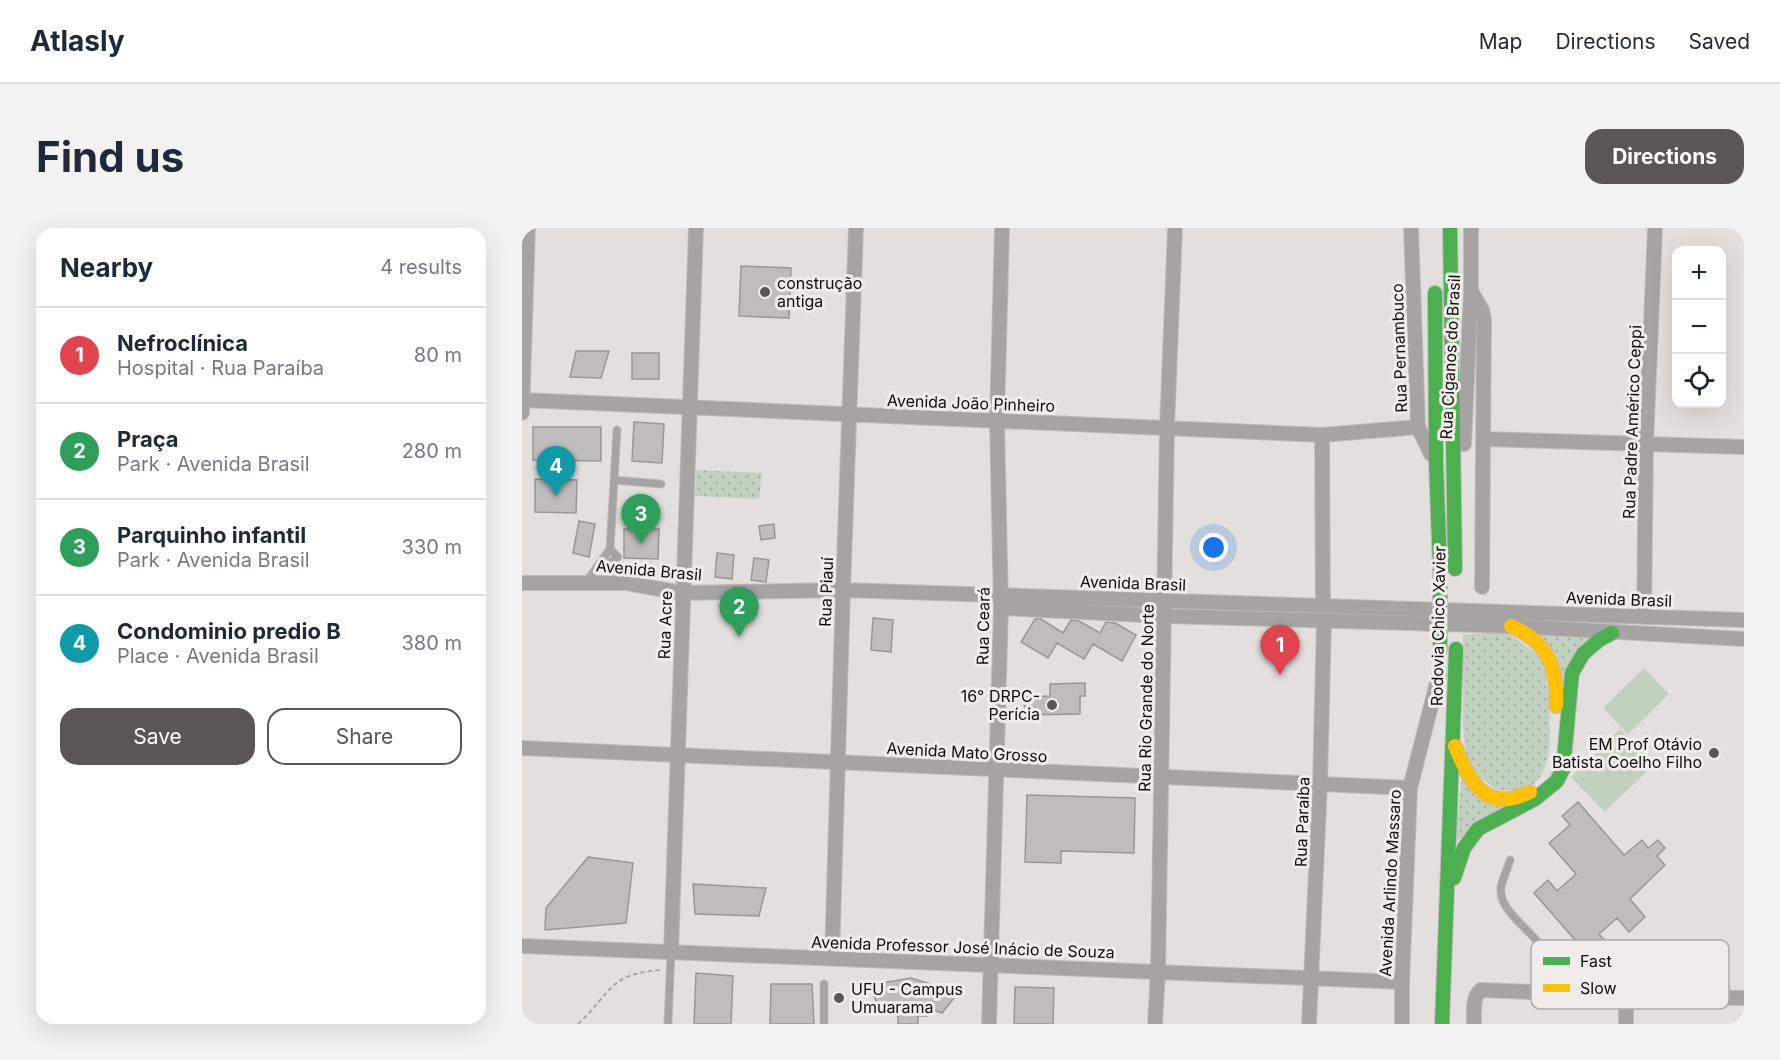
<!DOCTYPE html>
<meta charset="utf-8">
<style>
:root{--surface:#fff;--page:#f2f2f3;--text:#1f2937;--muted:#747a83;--line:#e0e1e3;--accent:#595655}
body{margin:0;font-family:Inter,sans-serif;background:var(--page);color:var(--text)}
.controls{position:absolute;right:18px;top:18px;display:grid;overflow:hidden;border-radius:12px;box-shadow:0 6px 24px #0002}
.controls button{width:54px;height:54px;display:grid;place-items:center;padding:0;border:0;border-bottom:2px solid var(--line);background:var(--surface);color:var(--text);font:30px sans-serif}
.you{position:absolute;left:692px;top:320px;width:21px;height:21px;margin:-15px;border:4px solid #fff;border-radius:50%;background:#1a73e8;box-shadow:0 0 0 9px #1a73e833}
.badge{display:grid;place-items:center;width:39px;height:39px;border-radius:50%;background:var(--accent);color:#fff;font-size:20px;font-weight:700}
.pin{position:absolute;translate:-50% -50px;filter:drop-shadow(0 2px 3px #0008)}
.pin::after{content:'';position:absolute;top:32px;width:21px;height:18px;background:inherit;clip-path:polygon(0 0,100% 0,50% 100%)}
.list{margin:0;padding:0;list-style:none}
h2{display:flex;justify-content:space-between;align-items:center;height:78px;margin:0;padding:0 24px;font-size:26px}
h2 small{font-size:20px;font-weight:400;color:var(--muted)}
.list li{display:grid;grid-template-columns:39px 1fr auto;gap:18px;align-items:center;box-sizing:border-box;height:96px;padding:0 24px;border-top:2px solid var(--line)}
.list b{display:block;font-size:22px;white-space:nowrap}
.list p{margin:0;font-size:20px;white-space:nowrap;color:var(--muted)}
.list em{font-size:20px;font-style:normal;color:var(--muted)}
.actions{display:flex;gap:12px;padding:18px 24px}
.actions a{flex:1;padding:14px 0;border:2px solid var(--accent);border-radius:18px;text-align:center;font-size:21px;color:var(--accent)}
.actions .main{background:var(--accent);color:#fff}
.icon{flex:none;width:33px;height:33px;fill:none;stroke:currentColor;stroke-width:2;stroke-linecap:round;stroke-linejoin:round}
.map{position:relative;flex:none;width:1222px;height:796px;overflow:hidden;border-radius:18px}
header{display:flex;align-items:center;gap:36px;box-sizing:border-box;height:84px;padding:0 30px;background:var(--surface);border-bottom:2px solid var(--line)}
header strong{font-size:28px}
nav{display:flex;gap:33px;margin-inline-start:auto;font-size:21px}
.intro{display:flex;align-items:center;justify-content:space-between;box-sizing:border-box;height:144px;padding:0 36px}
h1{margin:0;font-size:42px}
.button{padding:15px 27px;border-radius:18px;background:var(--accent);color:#fff;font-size:21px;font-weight:700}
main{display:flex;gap:36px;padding:0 36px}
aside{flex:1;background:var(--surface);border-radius:18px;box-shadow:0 6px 24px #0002}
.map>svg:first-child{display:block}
.grass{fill:url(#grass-dots)}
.park{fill:#c2d0bf}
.building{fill:#bfbdbc;stroke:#999796;stroke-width:1.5}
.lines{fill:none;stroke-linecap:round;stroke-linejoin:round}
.lane-casing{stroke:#bfbdbc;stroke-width:9}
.street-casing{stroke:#bfbdbc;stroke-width:16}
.fast-casing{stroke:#bfbdbc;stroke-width:16}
.slow-casing{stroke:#bfbdbc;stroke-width:16}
.path{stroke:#a8a7a6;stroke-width:2;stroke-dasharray:4.5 3;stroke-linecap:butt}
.lane{stroke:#a6a4a3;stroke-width:7}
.street{stroke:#a6a4a3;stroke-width:14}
.fast{stroke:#4caf50;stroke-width:14}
.slow{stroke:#ffc107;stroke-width:14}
.fast-bridge-casing{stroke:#bfbdbc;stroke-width:16;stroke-linecap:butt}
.fast-bridge{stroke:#4caf50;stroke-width:14}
.poi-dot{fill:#595655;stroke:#f0ece9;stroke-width:2}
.labels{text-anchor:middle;stroke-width:6;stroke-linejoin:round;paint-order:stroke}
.poi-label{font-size:16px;fill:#0f0d0c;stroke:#f0ece9;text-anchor:start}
.street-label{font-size:16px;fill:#0f0d0c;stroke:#f0ece9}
.key{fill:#f0ece9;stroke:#aca9a7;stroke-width:1.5}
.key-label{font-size:16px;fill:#0f0d0c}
</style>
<header>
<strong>Atlasly</strong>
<nav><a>Map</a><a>Directions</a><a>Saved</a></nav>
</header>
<div class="intro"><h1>Find us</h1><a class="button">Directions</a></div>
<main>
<aside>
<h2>Nearby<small>4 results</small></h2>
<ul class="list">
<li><span class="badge" style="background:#e0444e">1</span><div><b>Nefroclínica</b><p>Hospital · Rua Paraíba</p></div><em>80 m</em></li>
<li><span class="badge" style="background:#2e9e5b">2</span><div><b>Praça</b><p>Park · Avenida Brasil</p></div><em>280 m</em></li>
<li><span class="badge" style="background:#2e9e5b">3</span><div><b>Parquinho infantil</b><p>Park · Avenida Brasil</p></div><em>330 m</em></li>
<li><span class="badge" style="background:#0f9aa8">4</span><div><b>Condominio predio B</b><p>Place · Avenida Brasil</p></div><em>380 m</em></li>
</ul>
<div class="actions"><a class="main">Save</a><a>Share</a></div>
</aside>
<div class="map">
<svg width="1222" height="796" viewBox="0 0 1222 796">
<defs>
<pattern id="grass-dots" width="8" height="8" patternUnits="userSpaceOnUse" patternTransform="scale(1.5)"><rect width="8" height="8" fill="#c2d0bf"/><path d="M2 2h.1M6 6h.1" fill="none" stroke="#a6b1a3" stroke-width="1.8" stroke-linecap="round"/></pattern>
</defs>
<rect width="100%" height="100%" fill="#e2dfdd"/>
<path class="grass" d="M174,242L240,245L237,271L173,268Z
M975,404L986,405L1021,431C1025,460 1042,549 1002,561C994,563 982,562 974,562L945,538L941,498V407Z
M1012,405L1077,408C1039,433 1043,464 1042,505C1042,517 1041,530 1037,541C1024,571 988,579 963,593C952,598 942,607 933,615L940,547C948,559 959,573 974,578C995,584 1025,557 1032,539C1039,523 1044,464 1039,447C1035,432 1023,415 1012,405Z"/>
<path class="park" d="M1122,440L1147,466L1106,506L1081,480Z
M1098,501L1132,536L1083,584L1049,549Z"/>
<path class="building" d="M219,38L269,40L267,90L217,88Z
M54,123H87L79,150L48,149Z
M110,125H137V151H110Z
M112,194L142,196L140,235L110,233Z
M11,199H79V233L11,232Z
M13,251L55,252L54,285L13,284Z
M57,293L73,296L67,329L51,325Z
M252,296L253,310L239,312L237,298Z
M102,301H137L136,331L102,330Z
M195,325L212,327L210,351L193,349Z
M232,330L247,332L244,354L229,352Z
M351,390L371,392L369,424L349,422Z
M513,391H519L541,405L549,392L557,393L578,405L584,394L593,395L614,407L600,433L571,416L562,431L535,415L526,430L499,414Z
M563,455V468H558V486L503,487L502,469L528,468V456Z
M505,567L613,570L612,625L539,623V635L503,634Z
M1056,574L1102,627L1120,612L1126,620L1136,612L1143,620L1135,628L1143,637L1108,671L1123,689L1107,704L1095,690L1077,706L1090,721L1074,736L1012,665L1026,652L1035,663L1054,646L1027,615L1048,597L1040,588Z
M66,629L111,635L104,695L23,702L24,680Z
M171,656L244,660L237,688L173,686Z
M174,745L211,748L209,796H172Z
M389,750L408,756L432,770L420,785L409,781L406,788H396V796H376V788L357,781L348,757Z
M249,756H290L292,796H248Z
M493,759L532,760L531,796H492Z"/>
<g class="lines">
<defs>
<path id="lane" d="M92,252L139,256
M88,321L96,329L87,335L104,354
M65,353L88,321L95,202
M988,632C986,640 981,650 979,659C975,684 1015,705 1025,727C1030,738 1028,752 1028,764
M146,796L149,724
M302,796V756"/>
<path id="street" d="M889,0L896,199L909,226
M949,63L960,82L962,91L960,359
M0,172L800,207L896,199
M0,185L6,0
M800,207L801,378
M961,211L1222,219
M942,216L949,63V0
M0,355H104L160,365L321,362L1222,392
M479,380L642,388L989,398L1222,411
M1122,389L1124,216L1133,0
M0,520L888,560
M0,718L880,754
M149,724L174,0
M310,730L321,362L334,0
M467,796L479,380L475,193L480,0
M633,796L636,743L645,200L653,0
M787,796L798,556L802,393
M880,796V754L888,560L917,447
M952,796C952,785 950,769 959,762L1104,768L1222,770
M1104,796V768"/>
<path id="fast" d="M928,0L933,341
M913,65L914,235L918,340
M932,650L942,620L956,601L1013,571L1035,553L1041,541L1050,445L1061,426L1077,412L1090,405
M920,796L934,421"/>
<path id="slow" d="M989,398C1026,414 1036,439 1034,478
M933,518C948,555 964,586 1008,564"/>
</defs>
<use href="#lane" class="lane-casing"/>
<use href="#street" class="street-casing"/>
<use href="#fast" class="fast-casing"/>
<use href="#slow" class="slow-casing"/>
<path class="path" d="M56,796C90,765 85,746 139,742"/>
<use href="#lane" class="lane"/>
<use href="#street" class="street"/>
<use href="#fast" class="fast"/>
<use href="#slow" class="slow"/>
<defs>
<path id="fast-bridge" d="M918,340V424"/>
</defs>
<use href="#fast-bridge" class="fast-bridge-casing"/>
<use href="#fast-bridge" class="fast-bridge"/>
</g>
<g class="poi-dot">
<circle cx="243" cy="64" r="6"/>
<circle cx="530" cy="477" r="6"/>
<circle cx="1192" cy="525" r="6"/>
<circle cx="317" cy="770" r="6"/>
</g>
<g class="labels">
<g class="poi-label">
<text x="255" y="61">construção<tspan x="255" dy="18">antiga</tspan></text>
<text x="518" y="474" text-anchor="end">16° DRPC-<tspan x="518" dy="18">Perícia</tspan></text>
<text x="1180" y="522" text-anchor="end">EM Prof Otávio<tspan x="1180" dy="18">Batista Coelho Filho</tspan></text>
<text x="329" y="767">UFU - Campus<tspan x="329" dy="18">Umuarama</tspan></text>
</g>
<g class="street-label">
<text transform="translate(877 120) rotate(-92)" y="6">Rua Pernambuco</text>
<text transform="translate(928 129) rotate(-87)" y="6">Rua Ciganos do Brasil</text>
<text transform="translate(449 175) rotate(2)" y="6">Avenida João Pinheiro</text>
<text transform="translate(1110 194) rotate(-88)" y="6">Rua Padre Américo Ceppi</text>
<text transform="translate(127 342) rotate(5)" y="6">Avenida Brasil</text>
<text transform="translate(611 355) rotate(2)" y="6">Avenida Brasil</text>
<text transform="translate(304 364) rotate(-88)" y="6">Rua Piauí</text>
<text transform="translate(1097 371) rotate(2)" y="6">Avenida Brasil</text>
<text transform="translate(143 397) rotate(-88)" y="6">Rua Acre</text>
<text transform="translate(461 398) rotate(-89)" y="6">Rua Ceará</text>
<text transform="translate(916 398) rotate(-89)" y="6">Rodovia Chico Xavier</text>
<text transform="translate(624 470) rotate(-89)" y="6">Rua Rio Grande do Norte</text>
<text transform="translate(445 524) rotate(3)" y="6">Avenida Mato Grosso</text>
<text transform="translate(780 594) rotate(-88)" y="6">Rua Paraíba</text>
<text transform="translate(868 655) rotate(-87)" y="6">Avenida Arlindo Massaro</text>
<text transform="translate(441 719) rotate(2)" y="6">Avenida Professor José Inácio de Souza</text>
</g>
</g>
<rect x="1009" y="712" width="198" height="69" rx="9" class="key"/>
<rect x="1021" y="729" width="27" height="8" fill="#4caf50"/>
<rect x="1021" y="756" width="27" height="8" fill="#ffc107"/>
<g class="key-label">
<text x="1058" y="739">Fast</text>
<text x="1058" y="766">Slow</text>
</g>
</svg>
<div class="controls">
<button>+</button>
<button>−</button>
<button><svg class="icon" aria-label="locate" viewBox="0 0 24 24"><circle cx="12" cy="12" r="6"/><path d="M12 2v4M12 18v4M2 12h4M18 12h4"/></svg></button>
</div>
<div class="you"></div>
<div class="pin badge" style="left:758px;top:447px;background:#e0444e">1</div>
<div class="pin badge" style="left:217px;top:409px;background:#2e9e5b">2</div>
<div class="pin badge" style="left:119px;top:316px;background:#2e9e5b">3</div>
<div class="pin badge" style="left:34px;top:268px;background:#0f9aa8">4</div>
</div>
</main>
